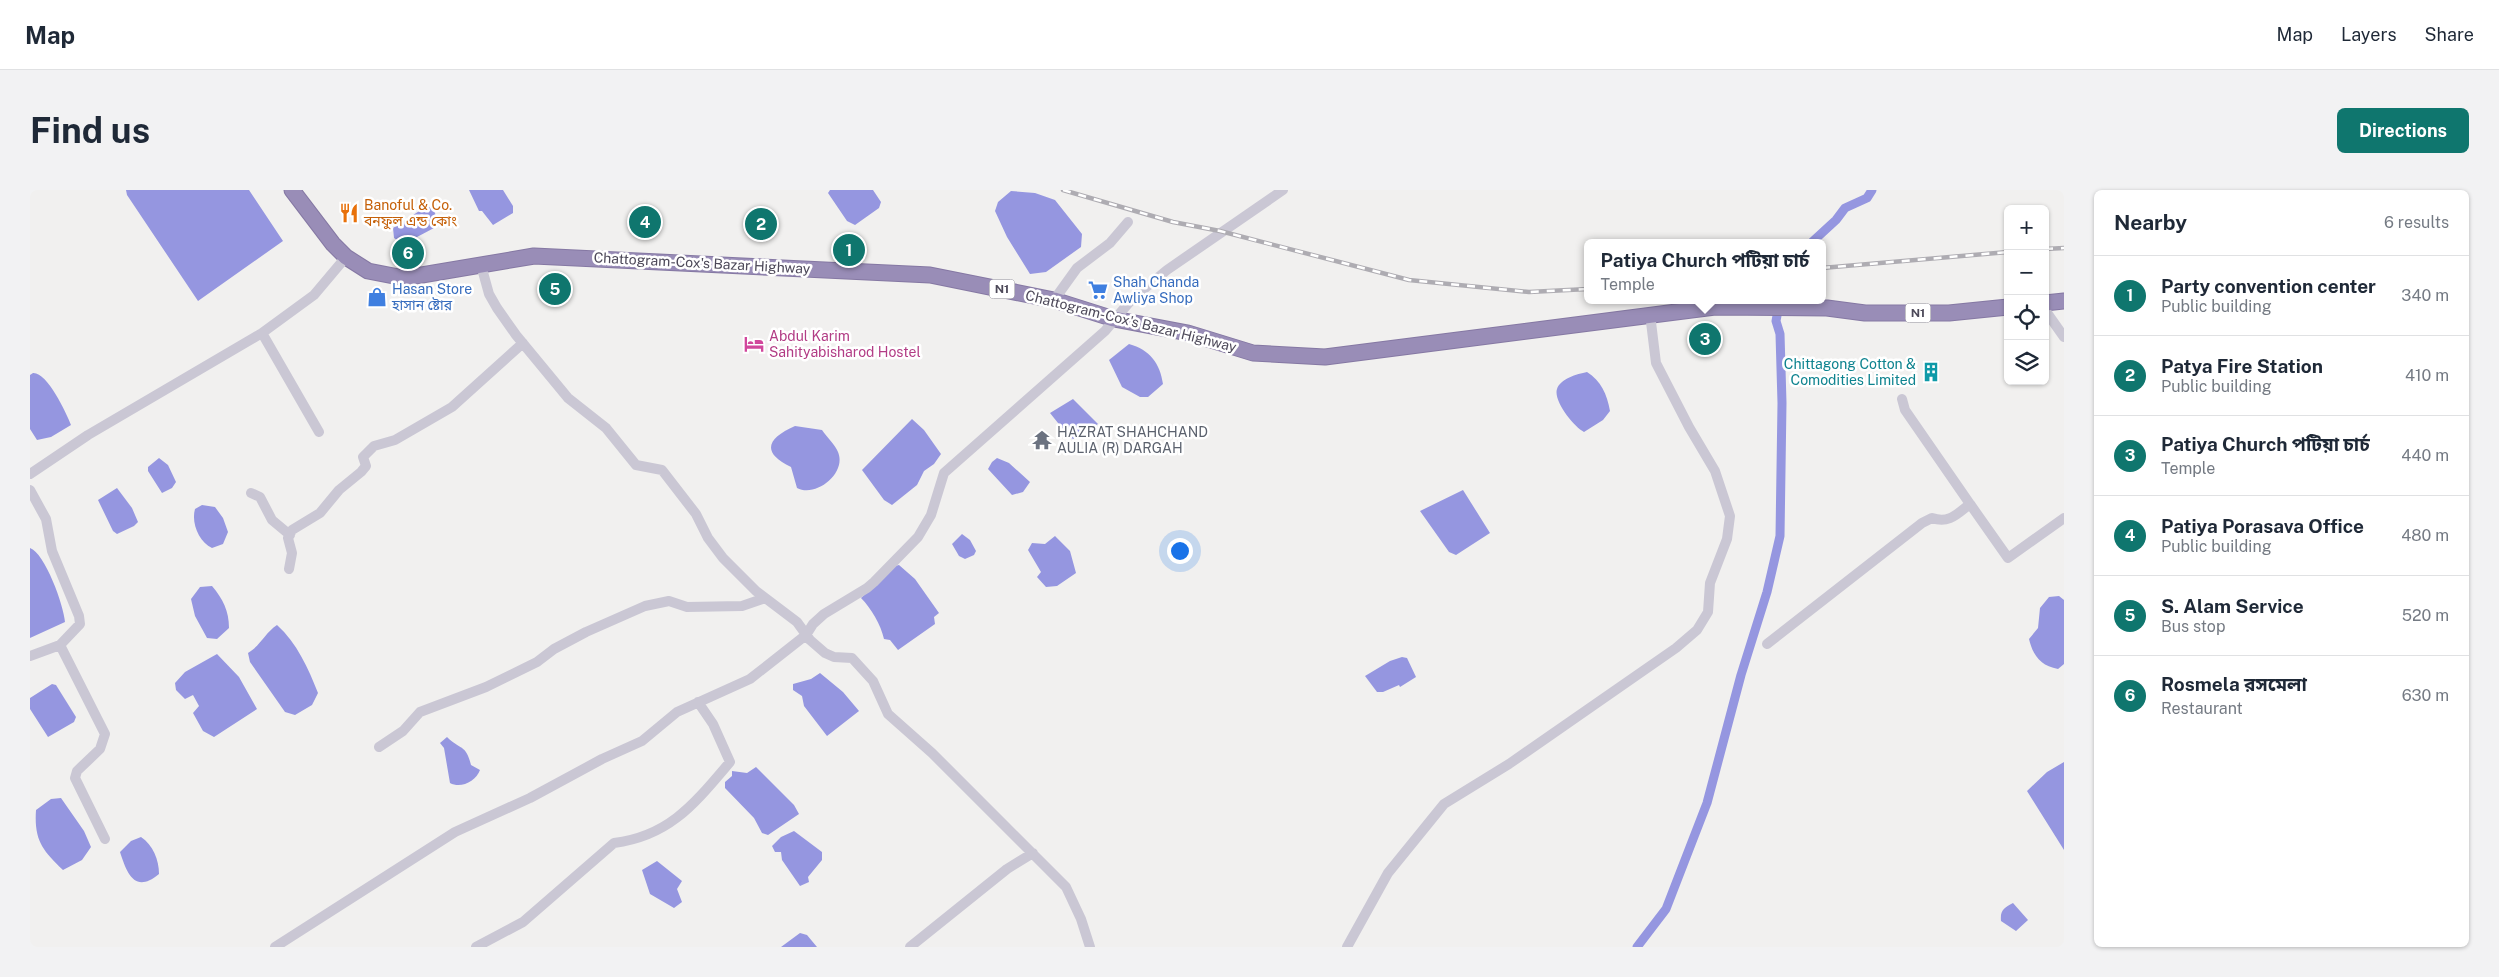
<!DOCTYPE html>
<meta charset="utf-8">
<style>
:root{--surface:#fff;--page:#f2f2f3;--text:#1f2937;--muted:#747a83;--line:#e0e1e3;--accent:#0f766e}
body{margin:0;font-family:"Public Sans","Noto Sans Bengali",sans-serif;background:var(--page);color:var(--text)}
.controls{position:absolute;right:15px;top:15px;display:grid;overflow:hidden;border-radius:8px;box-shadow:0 1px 4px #0004}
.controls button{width:45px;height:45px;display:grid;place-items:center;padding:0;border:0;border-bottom:1px solid var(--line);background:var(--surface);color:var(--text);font:25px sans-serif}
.you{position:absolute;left:1149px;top:360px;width:18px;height:18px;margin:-12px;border:4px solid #fff;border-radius:50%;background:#1a73e8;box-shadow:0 0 0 8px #1a73e833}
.badge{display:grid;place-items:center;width:32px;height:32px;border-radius:50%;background:var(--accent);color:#fff;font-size:16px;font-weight:700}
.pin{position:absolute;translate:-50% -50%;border:2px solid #fff;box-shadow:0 1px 5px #0006}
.popup{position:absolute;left:1554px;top:49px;width:242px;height:65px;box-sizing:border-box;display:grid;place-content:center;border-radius:8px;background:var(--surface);filter:drop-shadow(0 1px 4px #0005);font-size:16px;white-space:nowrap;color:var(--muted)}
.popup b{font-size:19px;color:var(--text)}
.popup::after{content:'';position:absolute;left:50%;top:100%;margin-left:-10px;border:10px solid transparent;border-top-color:var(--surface)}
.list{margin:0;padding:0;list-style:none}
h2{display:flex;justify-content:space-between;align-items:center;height:65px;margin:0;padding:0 20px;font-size:21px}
h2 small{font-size:16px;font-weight:400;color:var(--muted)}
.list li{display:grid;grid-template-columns:32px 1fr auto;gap:15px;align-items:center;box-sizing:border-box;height:80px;padding:0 20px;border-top:1px solid var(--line)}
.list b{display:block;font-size:19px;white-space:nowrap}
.list p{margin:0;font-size:16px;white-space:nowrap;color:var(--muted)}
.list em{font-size:16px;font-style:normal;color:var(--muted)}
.icon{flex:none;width:28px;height:28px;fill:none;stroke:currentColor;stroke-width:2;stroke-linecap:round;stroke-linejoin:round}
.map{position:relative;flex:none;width:2034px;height:757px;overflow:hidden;border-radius:8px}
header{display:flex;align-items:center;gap:30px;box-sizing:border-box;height:70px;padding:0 25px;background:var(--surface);border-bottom:1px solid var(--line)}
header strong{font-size:24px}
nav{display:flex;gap:28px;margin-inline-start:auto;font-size:18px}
.intro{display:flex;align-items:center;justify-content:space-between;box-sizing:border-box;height:120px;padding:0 30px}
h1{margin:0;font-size:35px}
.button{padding:12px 22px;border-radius:8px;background:var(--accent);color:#fff;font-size:18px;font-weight:700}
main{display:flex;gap:30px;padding:0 30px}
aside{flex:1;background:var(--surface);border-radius:8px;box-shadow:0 1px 4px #0004}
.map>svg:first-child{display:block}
.water{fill:#9596e0}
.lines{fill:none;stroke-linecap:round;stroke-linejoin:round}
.canal{stroke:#9596e0;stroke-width:9}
.highway-casing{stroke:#8578a3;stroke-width:17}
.minor{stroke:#cac7d4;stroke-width:10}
.highway{stroke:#998db7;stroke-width:15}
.rail-casing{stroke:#aeacb2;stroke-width:4.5}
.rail{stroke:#fff;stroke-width:2.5;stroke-dasharray:8;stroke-linecap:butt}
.labels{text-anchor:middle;stroke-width:5;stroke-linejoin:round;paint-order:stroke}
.shield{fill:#fff;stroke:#82808b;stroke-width:1}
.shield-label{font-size:12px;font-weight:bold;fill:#4d4959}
.food-label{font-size:14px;fill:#c56008;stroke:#fff;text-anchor:start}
.street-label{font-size:14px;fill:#4d4959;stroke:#fff}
.shop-label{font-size:14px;fill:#366cbe;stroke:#fff;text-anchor:start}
.hotel-label{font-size:14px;fill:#b23c85;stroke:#fff;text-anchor:start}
.culture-label{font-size:14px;fill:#0d838f;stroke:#fff;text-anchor:end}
.worship-label{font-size:14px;fill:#5b616d;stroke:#fff;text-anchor:start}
</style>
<header>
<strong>Map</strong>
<nav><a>Map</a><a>Layers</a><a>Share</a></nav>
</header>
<div class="intro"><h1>Find us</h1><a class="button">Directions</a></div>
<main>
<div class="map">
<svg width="2034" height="757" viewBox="0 0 2034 757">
<rect width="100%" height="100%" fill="#f1f0ef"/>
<path class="water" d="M96,0H219L253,51L168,111L97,5Z
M439,0H473L483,16V23L463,35L452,21H449Z
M800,0H843L851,12L849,18L825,35L817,31L798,3Z
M981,1L1005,3L1025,10L1052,44L1051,57L1016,82L1000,84L977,47L965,21L968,12Z
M397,16L404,20L407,29L404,38L387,47L370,52L364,48L363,38Z
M1099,154C1120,160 1130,173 1133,194L1118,207H1110L1092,197L1079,170Z
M1557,182C1571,191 1577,204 1580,221L1573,230L1554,242C1544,237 1523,211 1527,199C1530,189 1547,184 1557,182Z
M3,183C17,182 36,222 41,235L21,247L7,250L0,239V185Z
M1043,209L1068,234L1044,249L1040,248L1020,223Z
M882,229L894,240L911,264L904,274L894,281L887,295L862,315L854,310L832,280Z
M765,236L792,240C797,247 805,255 808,262C817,283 786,308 767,298L761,277C730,262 738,248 765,236Z
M129,268L138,275L146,292L142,298L132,303L118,281V277Z
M967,268L979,273L1000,292L993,302L982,305L958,279L962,272Z
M87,298L102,318L108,332L104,336L87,344L83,341L68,310Z
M1433,300L1460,343L1426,365L1419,362L1390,321Z
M172,315L185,317L193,328L198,342L193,354L182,358C169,352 161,333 165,319Z
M932,344L940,350L946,361L944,365L935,369L929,366L922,354Z
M1025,346L1040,361L1046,383L1027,396L1016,397L1007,387L1011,382L998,360L1002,353L1015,354Z
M0,358C15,363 34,416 35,432L0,448Z
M869,375L885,389L909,423L904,427L905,434L868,460L860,450L854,449C851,435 841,418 831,408L865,376Z
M182,396C193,409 199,421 199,438L187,449L177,448L165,426L161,409L170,397Z
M2029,406L2034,410V474L2028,479C2011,476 2003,466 1999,449L2008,438L2010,418L2019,407Z
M247,435C267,453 278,478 288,503L282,515L265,525L255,522L220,472L218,463C231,455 235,443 247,435Z
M187,464L209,487L227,519L184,547L173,541L163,523L169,516L163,505L155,509L146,500L145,493L155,482Z
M1372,467L1377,468L1386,487L1370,497L1369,495L1353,502H1347L1335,486L1360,471Z
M790,483L813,502L829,521L797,546L774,516L772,506L763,500V494L781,489Z
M22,494L26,495L46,527L44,532L18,547L0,519V508Z
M417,547C430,560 436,554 441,575L450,580C446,591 431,599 420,593L414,558L410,553Z
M2034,572V660L1997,601L2017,582Z
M726,577L764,615L769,624L738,645L732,643L724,628L695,598V592L702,586V581L717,583Z
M31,608L54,641L61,657L52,670L33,680C12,660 4,650 6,620L21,609Z
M764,641L792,662V670L778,687L779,692L770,696L752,670L751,662H745L742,656L751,647Z
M111,647C123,655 129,670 129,684C105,704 97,684 90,662L101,651Z
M627,671L652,691L647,699L652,712L644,718L620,704L612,680Z
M1983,713L1998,730L1986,741L1971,731C1970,720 1974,718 1983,713Z
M770,743L777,745L787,757H751Z"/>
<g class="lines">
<path class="canal" d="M1781,53L1806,30L1815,18L1837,8L1842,0
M1607,757L1636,719L1677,613L1711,485L1737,402L1750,346L1752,213L1750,144L1746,131L1749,115"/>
<defs>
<path id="highway" d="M262,0L303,54L316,67L338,81L374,88L504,66L900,85L1024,110L1084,129L1158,143L1223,163L1295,167L1685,117L1797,118L1835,123H1919L1978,117
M2015,113L2034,111"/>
</defs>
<use href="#highway" class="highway-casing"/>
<path class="minor" d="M451,75L459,104L467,118L486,145L538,208L576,238L606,275L632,280L666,324L678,348L693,368L726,401L767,432L780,450L795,463L804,467L822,468L843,491L858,524L902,563L1036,697L1051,729L1060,757
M1024,110L1047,78L1080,53L1098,32
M2015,120L2034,147
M232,143L289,242
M0,284L58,245L232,143L284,105L316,67
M0,300L16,329L22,361L49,426L50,434L30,455L0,466
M221,303L230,307L242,330L260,345
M1940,314L1978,368L2034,328
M259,379L262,363L258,348L262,340L290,323L309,300L331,282L336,276L333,267L344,256L365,250L422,217L493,153
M1737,454L1892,333L1902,328C1919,334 1927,324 1940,314L1875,220L1872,209
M30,455L75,544L70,559L47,581L45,588L75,649
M349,557L373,541L390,522L456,497L507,472L524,459L556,442L615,416L639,411L657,417L712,416L735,408
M245,757L425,642L500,608L572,569L612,551L647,522L720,489L776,445L783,434L794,424L837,398L844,392L888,347L901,325L914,283L1075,141L1102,109L1137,80L1253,0
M446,757L493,732L584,653C640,646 665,613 700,572L683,534L668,512
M880,757L977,679L1003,663
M1317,757L1358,683L1414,614L1479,574L1646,458L1667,440L1678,422L1680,393L1697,349L1700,326L1685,281L1659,237L1626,173L1620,124"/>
<use href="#highway" class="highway"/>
<defs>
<path id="rail" d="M1033,0L1143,32L1190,41L1379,90L1499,102L1558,99
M2015,59L2034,58
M1792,78L1978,62"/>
</defs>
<use href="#rail" class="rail-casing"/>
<use href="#rail" class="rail"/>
</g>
<defs>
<symbol id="restaurant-bare" viewBox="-9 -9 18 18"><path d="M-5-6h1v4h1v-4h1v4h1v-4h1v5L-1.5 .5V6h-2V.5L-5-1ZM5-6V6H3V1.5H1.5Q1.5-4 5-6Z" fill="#e8710a" stroke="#fff" stroke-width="2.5" paint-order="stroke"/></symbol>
<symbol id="supermarket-bare" viewBox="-9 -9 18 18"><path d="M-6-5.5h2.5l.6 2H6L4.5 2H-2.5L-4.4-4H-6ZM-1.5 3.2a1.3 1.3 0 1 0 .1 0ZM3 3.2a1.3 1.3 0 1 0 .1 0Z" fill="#3f7fe0" stroke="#fff" stroke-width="2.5" paint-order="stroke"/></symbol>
<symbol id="shop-bare" viewBox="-9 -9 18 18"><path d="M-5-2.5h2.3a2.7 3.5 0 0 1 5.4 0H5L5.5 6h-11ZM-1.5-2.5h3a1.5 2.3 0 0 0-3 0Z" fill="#3f7fe0" stroke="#fff" stroke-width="2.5" paint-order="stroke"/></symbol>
<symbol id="hotel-bare" viewBox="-9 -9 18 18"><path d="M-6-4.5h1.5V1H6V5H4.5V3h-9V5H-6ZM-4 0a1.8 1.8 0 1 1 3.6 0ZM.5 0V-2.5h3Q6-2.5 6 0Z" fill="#d1479c" stroke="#fff" stroke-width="2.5" paint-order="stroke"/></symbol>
<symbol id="building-bare" viewBox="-9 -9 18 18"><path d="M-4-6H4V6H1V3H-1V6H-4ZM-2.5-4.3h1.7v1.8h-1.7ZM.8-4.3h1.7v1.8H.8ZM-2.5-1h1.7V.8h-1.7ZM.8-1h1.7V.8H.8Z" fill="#0f9aa8" stroke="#fff" stroke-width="2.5" paint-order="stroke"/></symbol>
<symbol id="temple-bare" viewBox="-9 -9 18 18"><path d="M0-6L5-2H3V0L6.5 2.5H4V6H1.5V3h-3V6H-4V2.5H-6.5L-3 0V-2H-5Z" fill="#6b7280" stroke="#fff" stroke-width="2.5" paint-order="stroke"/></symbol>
</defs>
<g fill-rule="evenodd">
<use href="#restaurant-bare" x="305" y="9" width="28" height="28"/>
<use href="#supermarket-bare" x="1054" y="86" width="28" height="28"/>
<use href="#shop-bare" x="333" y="93" width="28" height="28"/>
<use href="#hotel-bare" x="710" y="140" width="28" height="28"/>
<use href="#building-bare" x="1887" y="168" width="28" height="28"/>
<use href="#temple-bare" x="998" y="236" width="28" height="28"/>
</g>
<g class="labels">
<g class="shield">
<rect x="959.5" y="89.5" width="25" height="19" rx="4"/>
<rect x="1875.5" y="113.5" width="25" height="19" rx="4"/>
</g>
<g class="shield-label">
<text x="972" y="103">N1</text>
<text x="1888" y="127">N1</text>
</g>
<g class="food-label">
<text x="334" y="20">Banoful &amp; Co.<tspan x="334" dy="16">বনফুল এন্ড কোং</tspan></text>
</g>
<g class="street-label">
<text transform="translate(672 73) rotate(3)" y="5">Chattogram-Cox's Bazar Highway</text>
<text transform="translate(1101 131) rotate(14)" y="5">Chattogram-Cox's Bazar Highway</text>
</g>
<g class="shop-label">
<text x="1083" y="97">Shah Chanda<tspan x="1083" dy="16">Awliya Shop</tspan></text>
<text x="362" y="104">Hasan Store<tspan x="362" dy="16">হাসান ষ্টোর</tspan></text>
</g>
<g class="hotel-label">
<text x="739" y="151">Abdul Karim<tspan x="739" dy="16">Sahityabisharod Hostel</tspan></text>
</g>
<g class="culture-label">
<text x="1886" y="179">Chittagong Cotton &amp;<tspan x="1886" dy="16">Comodities Limited</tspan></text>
</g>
<g class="worship-label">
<text x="1027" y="247">HAZRAT SHAHCHAND<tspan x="1027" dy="16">AULIA (R) DARGAH</tspan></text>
</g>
</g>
</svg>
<div class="controls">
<button>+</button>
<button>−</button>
<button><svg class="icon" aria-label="locate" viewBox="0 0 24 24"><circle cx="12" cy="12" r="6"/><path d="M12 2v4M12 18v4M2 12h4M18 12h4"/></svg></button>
<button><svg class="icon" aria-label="layers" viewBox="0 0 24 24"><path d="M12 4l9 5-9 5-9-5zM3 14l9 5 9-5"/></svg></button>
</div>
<div class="you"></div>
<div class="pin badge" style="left:819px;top:60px">1</div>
<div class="pin badge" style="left:731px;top:34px">2</div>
<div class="pin badge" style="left:1675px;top:149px">3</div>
<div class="popup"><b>Patiya Church পটিয়া চার্চ</b>Temple</div>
<div class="pin badge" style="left:615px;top:32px">4</div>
<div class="pin badge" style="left:525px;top:99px">5</div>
<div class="pin badge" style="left:378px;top:63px">6</div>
</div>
<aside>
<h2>Nearby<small>6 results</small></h2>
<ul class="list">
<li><span class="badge">1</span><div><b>Party convention center</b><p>Public building</p></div><em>340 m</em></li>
<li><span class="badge">2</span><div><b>Patya Fire Station</b><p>Public building</p></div><em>410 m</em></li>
<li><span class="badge">3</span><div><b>Patiya Church পটিয়া চার্চ</b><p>Temple</p></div><em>440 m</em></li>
<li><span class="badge">4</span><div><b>Patiya Porasava Office</b><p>Public building</p></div><em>480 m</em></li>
<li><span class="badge">5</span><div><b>S. Alam Service</b><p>Bus stop</p></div><em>520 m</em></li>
<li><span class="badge">6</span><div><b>Rosmela রসমেলা</b><p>Restaurant</p></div><em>630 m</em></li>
</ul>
</aside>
</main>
